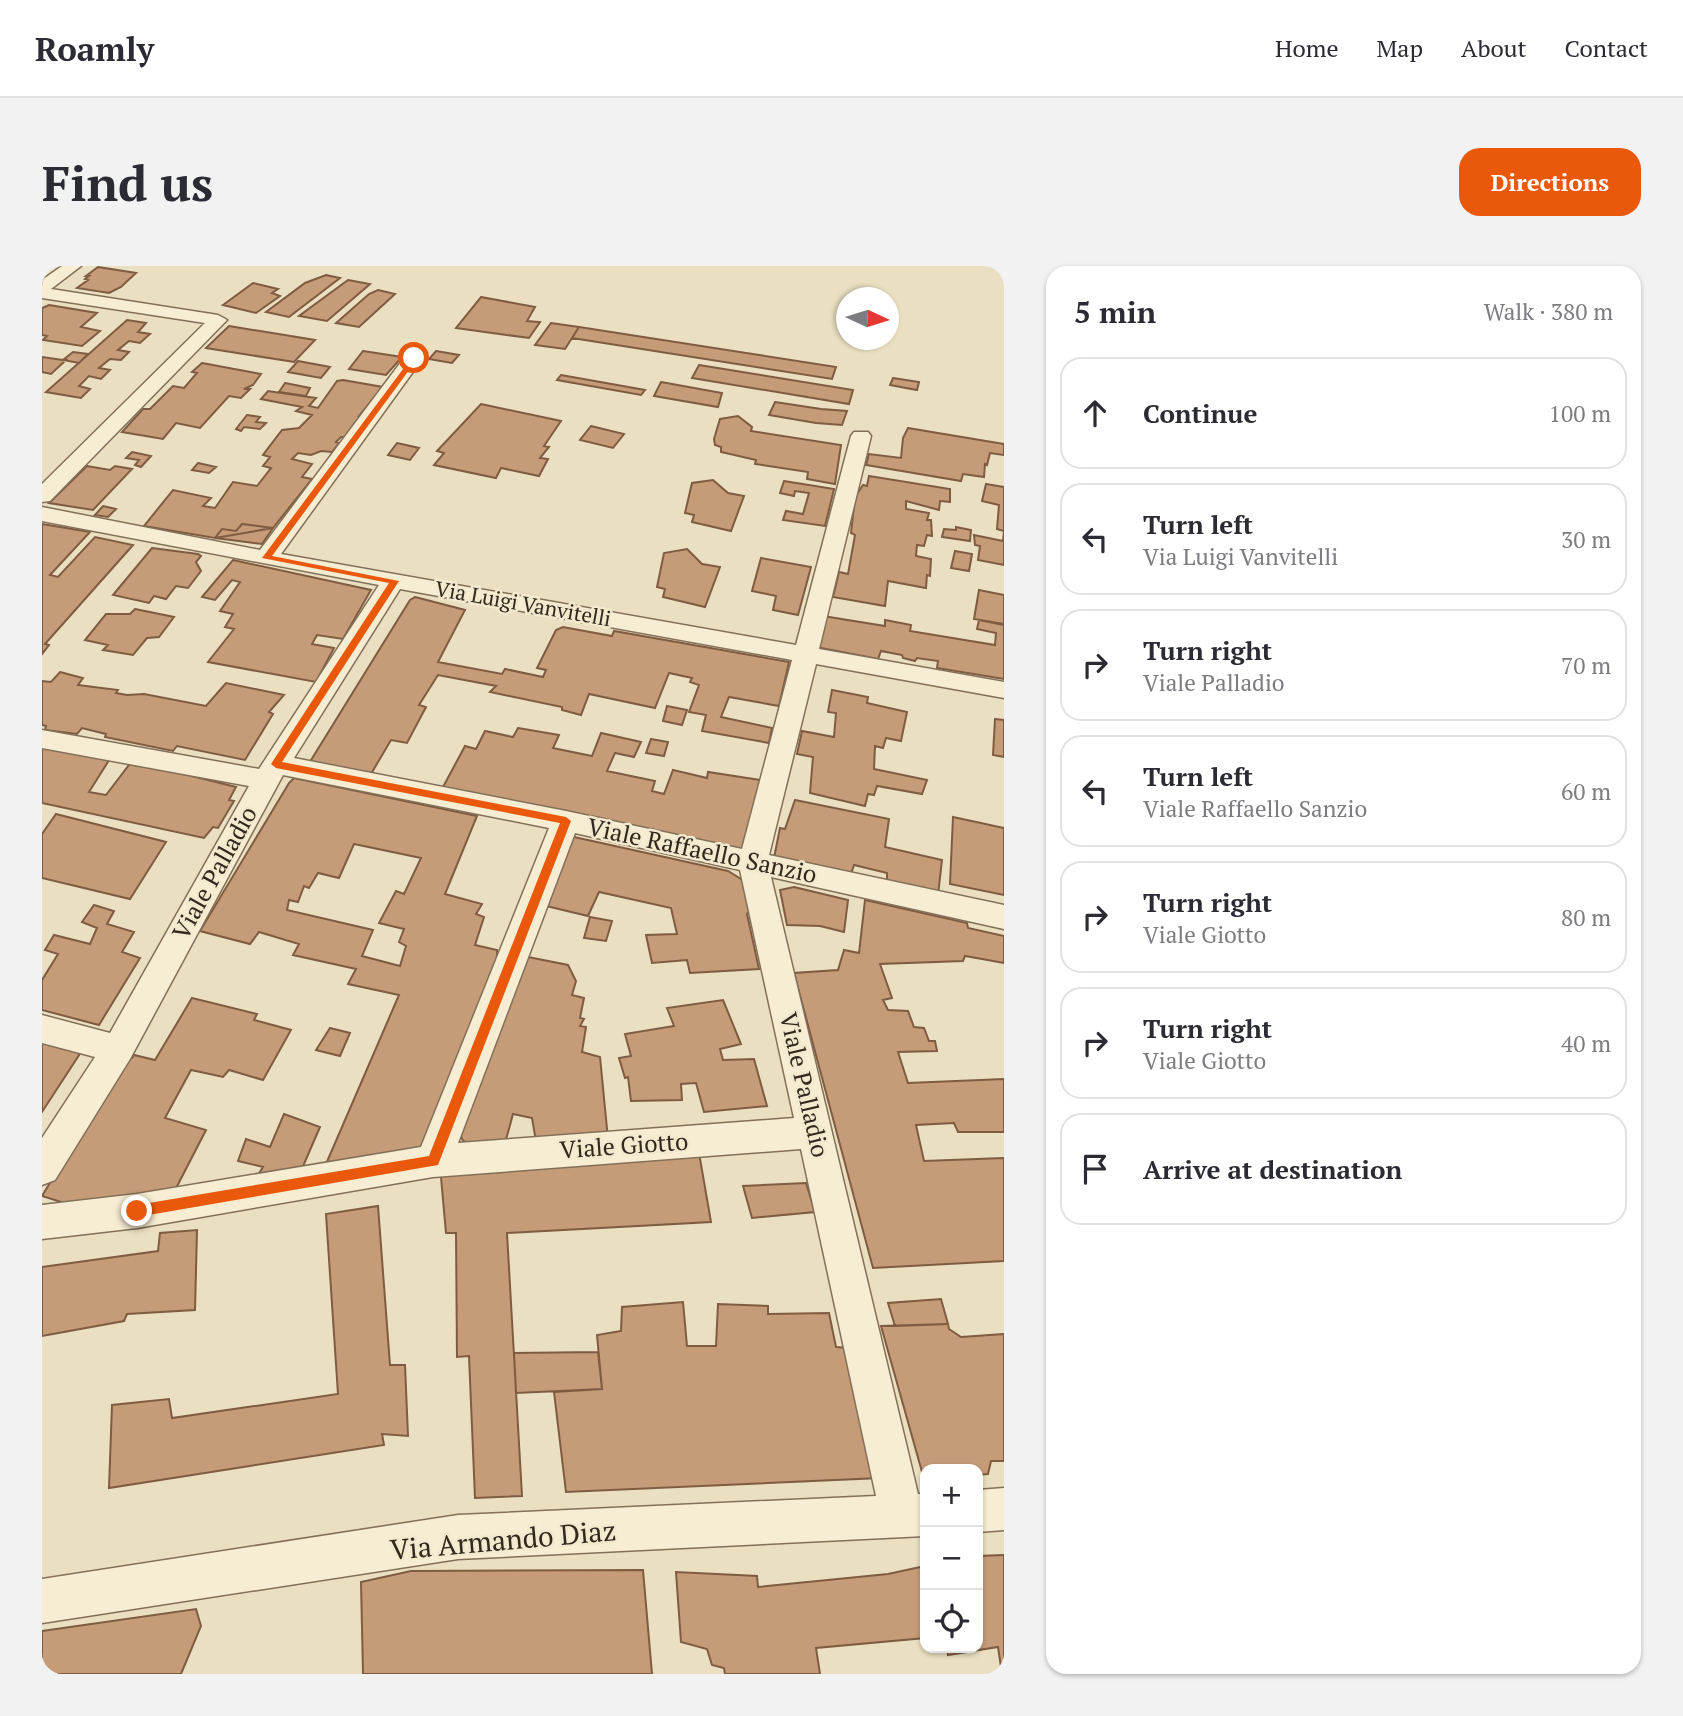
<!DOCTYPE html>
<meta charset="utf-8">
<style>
:root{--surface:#fff;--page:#f2f2f3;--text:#2b2b33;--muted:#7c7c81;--line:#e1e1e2;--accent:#ea580c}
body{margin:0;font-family:"PT Serif",serif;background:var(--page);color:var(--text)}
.controls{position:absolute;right:21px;bottom:21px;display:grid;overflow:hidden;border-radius:14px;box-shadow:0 2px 5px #0004}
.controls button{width:63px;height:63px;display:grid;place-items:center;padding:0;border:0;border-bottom:2px solid var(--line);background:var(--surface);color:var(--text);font:35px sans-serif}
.compass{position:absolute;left:794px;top:21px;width:63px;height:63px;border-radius:50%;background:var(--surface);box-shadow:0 2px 5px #0004;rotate:94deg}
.stop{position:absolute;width:21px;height:21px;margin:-16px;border:5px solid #ea580c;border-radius:50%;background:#fff}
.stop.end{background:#ea580c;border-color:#fff;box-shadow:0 2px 7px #0008}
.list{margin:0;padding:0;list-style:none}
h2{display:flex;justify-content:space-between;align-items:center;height:91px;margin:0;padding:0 28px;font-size:30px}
h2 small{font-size:23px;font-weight:400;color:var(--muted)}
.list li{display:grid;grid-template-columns:46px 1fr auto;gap:21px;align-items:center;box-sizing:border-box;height:112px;margin:0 14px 14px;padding:0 14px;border:2px solid var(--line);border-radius:21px}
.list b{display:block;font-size:26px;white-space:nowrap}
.list p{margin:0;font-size:23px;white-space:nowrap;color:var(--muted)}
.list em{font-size:23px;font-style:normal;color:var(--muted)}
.icon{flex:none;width:38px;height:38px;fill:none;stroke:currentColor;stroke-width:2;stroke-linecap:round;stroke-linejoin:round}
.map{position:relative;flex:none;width:962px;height:1408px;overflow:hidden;border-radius:21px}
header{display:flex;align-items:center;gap:42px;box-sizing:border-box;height:98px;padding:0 35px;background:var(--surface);border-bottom:2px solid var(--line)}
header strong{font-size:33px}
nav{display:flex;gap:38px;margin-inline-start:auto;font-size:24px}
.intro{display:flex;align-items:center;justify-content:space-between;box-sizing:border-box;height:168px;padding:0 42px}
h1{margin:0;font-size:49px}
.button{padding:18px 32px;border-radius:21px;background:var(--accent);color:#fff;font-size:24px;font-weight:700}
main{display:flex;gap:42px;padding:0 42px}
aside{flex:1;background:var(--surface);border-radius:21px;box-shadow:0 2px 5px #0004}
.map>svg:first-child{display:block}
.building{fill:#c69b78;stroke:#7f5c41;stroke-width:2;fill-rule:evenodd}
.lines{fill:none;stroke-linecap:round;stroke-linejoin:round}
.minor-casing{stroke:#827059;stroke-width:3}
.minor{fill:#f6edd2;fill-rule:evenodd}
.route{fill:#ea580c}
.labels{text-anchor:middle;stroke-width:5;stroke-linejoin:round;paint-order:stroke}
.far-street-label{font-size:21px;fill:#32281d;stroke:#f2e9ce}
.street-label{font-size:24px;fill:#32281d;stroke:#f2e9ce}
.near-street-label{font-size:28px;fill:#32281d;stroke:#f2e9ce}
</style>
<header>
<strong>Roamly</strong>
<nav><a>Home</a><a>Map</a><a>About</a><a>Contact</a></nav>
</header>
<div class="intro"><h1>Find us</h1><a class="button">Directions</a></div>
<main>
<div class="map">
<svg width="962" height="1408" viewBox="0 0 962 1408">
<rect width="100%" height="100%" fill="#eadfc0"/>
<path class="building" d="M56,1L94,7L79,21L67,27L35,22L46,14L43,13L47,10H44Z
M284,9L298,12L247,51L224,46L263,17Z
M306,14L328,18L285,55L257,50Z
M211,17L236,23L230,27L238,30L214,47L181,39Z
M336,24L353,28L317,61L294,57L327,28Z
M439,31L493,41L485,55L498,56L487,72L414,62Z
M7,39L55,47L39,61L58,65L40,80L1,74L5,70L0,69V42Z
M85,54L104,57L96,66L108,68L98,77L87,75L76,84L87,86L79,94L68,93L57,102L68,104L59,113L47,110L37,120L48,123L39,132L4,126Z
M509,57L537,61L523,83L493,79Z
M187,60L273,74L252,96L164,82Z
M537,61L794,101L790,113L530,72Z
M321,85L360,91L344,109L307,103Z
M394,85L417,89L410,97L387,93Z
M31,86L46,88L37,97L21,94Z
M0,91L21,94H24L9,108L0,106Z
M256,95L288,101L279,112L246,106Z
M160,97L219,108L211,119L202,123H208L199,132L187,130L158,162L134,157L121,173L80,166L101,143H108L131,120L142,122L155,107L150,106Z
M657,99L811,124L807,138L650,112Z
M519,109L603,124L599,129L515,114Z
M851,112L877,116L875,124L848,119Z
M301,114L341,121L317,150H320L304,172L299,171L294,176L297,177L290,186L279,185L269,189L256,187L250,193L270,198L260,211L270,213L231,262L200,258L194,265L180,263L173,272L102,260L131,224L169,232L161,240L173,242L191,216L215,220L229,202L221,200L228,191L221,189L240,164L257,162L270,149L254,145L260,141L219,133L226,125L274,132L267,140L276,142L295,115Z
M619,116L680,127L676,141L612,130Z
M243,117L268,122L264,130L237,126Z
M733,136L779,143L805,145L800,159L774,157L727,149Z
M439,138L519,155L502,180L507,181L498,192L506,193L497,210L459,202L454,212L392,199L402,187L395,185Z
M205,149L218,151L214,156L224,157L218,163L202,161L199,165L194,163Z
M696,150L710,161L709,165L799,179L793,218L765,213L766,206L713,198L714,194L679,186V181L673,179L672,173L678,153Z
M549,160L582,168L571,182L538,174Z
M866,162L962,178V189L948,187L945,199L943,198L942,211L921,208L919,215L824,199L827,188L859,192L861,172Z
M355,177L377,182L368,194L346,189Z
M90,186L109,190L99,201L93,199L97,194L84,192Z
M156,197L174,201L167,207L150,204Z
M45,200L68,204L73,200L90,203L51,244L7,237Z
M827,210L908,223V236L898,235L897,244L864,235V243L887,247L885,254H889L890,270L885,269L882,280L875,279L874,290L889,293L888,310L885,309L884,322L846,315L843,340L791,331L797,306L806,308L813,269L809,267L813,231L821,219L825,220Z
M671,214L686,227L702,230L689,265L650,256L652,249L643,247L650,217Z
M742,215L792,223L783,260L741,254L744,245L761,248L767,227L753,225L752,230L738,227Z
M944,218L962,221V299L936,294L938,280L933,279L932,269L961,275L962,265L955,263L957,239L940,235Z
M61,240L74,243L66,251L53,249Z
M0,258L48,266L8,309L16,311L53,271L91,279L3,378L7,379L0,388Z
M200,258L231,262L173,272L180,263L194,265Z
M914,261L929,264L928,275L900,271L902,263L914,264Z
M231,262L220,278L173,272Z
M110,282L156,288L159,290L154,296L159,305L146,322L134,320L124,333L112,330L107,337L71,329Z
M645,283L660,298L678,301L663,341L621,331L623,323L615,321L622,287Z
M913,285L930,288L927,305L909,302Z
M719,292L769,301L756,349L731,344L734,330L710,325Z
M191,294L329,324L301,373L275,369L270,378L292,382L274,416L166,396L192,363L183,361L191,348L178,345L198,316L190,314L173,334L160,331Z
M937,324L962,329V358L932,353Z
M373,331L423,344L396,396L460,408L463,403L501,411L504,404L495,402L514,364L521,361L570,370L572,365L747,396L737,440L687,431L679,451L730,462L727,477L660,465L664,449L647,446L657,419L648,416L650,412L627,407L613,442L547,428L539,449L520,444V441L448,426L454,420L396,409L377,439L384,441L365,477L349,474L326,513L266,499L368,334Z
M93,343L132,351L117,371L105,372L91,389L61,384L66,379L43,374L64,348H88Z
M781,350L843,360V354L869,359L868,365L953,379L954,367L935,363L937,354L962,359V413L895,402L896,395L875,392L873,395L861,392L860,389L839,385L836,393L774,381Z
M18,406L41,412L36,419L76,424L74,427L85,429L102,428L164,440L184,417L242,429L227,446L231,448L203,494L135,480L131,485L63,471L64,468L40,462L35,468L3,464L4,460L0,459V415L9,416Z
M790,424L826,431L825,437L865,446L859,475L844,472L841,482L833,480L832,503L885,514L880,528L835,520L832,529L826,528L823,540L768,527L771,491L755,488L760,465L792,471L794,447L786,446Z
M625,440L645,444L640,459L621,455Z
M953,453L962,454V491L951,489Z
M476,462L517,469L511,482L550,490L559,467L599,476L592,491L573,487L565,505L613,515L610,525L622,528L631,504L665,512L666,506L718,514L723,517L706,585L401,521L423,480L434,483L443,465L471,471Z
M609,473L626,476L622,490L604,487Z
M0,476L69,491L47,526L64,529L90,495L194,521L187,534L192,535L176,562L171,561L162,572L0,537Z
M252,512L435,550L403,628L440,638L434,648L442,651L433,679L455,684V690H458L379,894L284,898L357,729L306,718L314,703L251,689L257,678L217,666L208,678L158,665L247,517ZM312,578L379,592L362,628L354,625L337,657L362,663L357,676L364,680L358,700L320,690L331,664L245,644L247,634L256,636L262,620L267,622L276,607L297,612Z
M753,534L847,553L843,581L900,594L896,629L845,618V607L812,599L808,611L731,597L738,562L743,563Z
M14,548L124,576L88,633L0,612V568Z
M911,551L962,562V629L908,618Z
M523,569L686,605L699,613L705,619L710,643L705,648L717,703L648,707L645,694L610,697L604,669L635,668L629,642L557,626L546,650L496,638Z
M752,621L806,634L802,666L778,660L745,659L738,624Z
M823,634L925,657L926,662L962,670V697L923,690L921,695L838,698L850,732L841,734L846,744L866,745L872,761L882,762L887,775H893L895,785L856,786L866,817L962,813V866H916L912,857L874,859L882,895L962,892V995L831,1002L752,707L796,704L802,684L817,687Z
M52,639L72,645L65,658L92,666L80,686L98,692L57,759L0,744V714L16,688L3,684L12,669L48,678L55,662L40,656Z
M548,651L570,655L564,675L542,672Z
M481,690L526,699L534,715L530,729L542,732L538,752L542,753L538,760L544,761L540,786L558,791L566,873L495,881L490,852L471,848L462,881L443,882L421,875L413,857Z
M150,732L215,748L212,754L249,764L221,814L187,804L181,811L149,804L123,852L164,864L130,930L38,942L0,930L84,791L90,792L92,789L113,794Z
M681,734L699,778L678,783L681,794L712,793L725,840L662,846L654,817L639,818L640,834L589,835L586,811L583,812L577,792L589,790L583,768L632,760L625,742Z
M288,762L308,767L298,790L274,784Z
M0,775L39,786L0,846Z
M242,848L278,861L259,905L216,909L221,901L196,895L204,873L228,881Z
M657,887L669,956L465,967L480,1230L433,1232L427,1090L415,1091L414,967H404L398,900Z
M764,917L773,946L710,952L701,920Z
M336,940L348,1099H363L366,1170L340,1168L342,1179L67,1222L70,1139L127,1133L130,1152L296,1128L284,948Z
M155,964L153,1044L85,1048L82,1055L0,1070V1001L116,985L118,967Z
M899,1033L906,1058L853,1060L846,1037Z
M641,1036L645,1080H674L676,1038L726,1040V1048L787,1047L794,1081L808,1082L838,1212L524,1226L512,1126L560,1123L555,1069L579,1065L580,1041Z
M906,1058L907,1063L919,1071L962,1068V1195H949L946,1208L936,1209V1203H883L882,1213L839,1060Z
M556,1086L560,1123L474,1127L472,1087Z
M962,1289V1408H960L956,1381L906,1389L905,1382H936V1290Z
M883,1300V1372L774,1382L778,1408H683L682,1402L670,1399L665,1383L639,1376L634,1306L715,1310L716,1321L846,1308Z
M601,1304L610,1408H321L319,1316L369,1305Z
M154,1343L159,1360L139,1408H0V1365Z"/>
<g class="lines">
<defs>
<path id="minor" d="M20,0H39L9,23L176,49L185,54L8,235L0,236V218L163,57L0,32V14Z
M372,86L381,92L239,288L754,379L809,170L812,166H826L829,170L777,383L962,416V432L774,398L727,589L962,639V663L729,611L876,1228H883V1270L416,1293L0,1357V1313L416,1249L834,1230L759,883L391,911L95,962L0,973V939L95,928L379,881L507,562L241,509L88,793L13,914L0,919V872L53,791L0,777V749L68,767L207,520L0,482V464L217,503L337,319L0,255V241L218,284L365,88ZM358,323L750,394L700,583L524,545L252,492ZM533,567L698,604L752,852L416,877Z
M962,1222V1264L936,1266V1224Z"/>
</defs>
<use href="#minor" class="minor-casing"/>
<use href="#minor" class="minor"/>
</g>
<path class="route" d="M370,91L376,92L230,290L357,315L240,496L524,551L529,555L396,899L95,951L89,945L95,939L387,890L518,557L234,502L229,498L347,317L220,292Z"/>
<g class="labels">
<g class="far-street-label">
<text transform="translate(481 338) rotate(10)" y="7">Via Luigi Vanvitelli</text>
</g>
<g class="street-label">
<text transform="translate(660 585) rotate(12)" y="8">Viale Raffaello Sanzio</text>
<text transform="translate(173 607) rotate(-61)" y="8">Viale Palladio</text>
<text transform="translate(762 819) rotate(77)" y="8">Viale Palladio</text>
<text transform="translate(582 880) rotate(-4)" y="8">Viale Giotto</text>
</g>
<g class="near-street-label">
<text transform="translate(461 1274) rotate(-5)" y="10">Via Armando Diaz</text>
</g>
</g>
</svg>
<div class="controls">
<button>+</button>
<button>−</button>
<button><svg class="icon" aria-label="locate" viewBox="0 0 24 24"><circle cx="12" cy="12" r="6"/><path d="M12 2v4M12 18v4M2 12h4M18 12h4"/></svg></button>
</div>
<svg class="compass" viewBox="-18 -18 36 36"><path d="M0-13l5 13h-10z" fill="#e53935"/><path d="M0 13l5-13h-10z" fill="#7c7c81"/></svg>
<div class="stop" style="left:372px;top:92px"></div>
<div class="stop end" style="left:95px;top:945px"></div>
</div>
<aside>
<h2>5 min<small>Walk · 380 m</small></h2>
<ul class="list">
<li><svg class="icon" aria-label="ahead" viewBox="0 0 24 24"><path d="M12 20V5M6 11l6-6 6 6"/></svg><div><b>Continue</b></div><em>100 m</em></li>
<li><svg class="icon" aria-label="left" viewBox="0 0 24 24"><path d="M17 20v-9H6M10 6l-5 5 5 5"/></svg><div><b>Turn left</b><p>Via Luigi Vanvitelli</p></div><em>30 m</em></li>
<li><svg class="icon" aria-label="right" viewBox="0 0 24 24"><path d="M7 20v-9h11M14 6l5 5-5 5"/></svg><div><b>Turn right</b><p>Viale Palladio</p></div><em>70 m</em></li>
<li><svg class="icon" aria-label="left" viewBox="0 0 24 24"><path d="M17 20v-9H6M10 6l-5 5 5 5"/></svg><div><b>Turn left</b><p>Viale Raffaello Sanzio</p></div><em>60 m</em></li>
<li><svg class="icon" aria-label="right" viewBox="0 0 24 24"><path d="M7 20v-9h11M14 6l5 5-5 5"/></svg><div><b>Turn right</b><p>Viale Giotto</p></div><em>80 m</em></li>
<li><svg class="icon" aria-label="right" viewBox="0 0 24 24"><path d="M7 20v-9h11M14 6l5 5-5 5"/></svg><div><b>Turn right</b><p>Viale Giotto</p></div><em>40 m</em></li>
<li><svg class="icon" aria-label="arrive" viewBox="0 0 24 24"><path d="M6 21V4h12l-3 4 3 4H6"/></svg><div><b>Arrive at destination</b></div></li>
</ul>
</aside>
</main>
